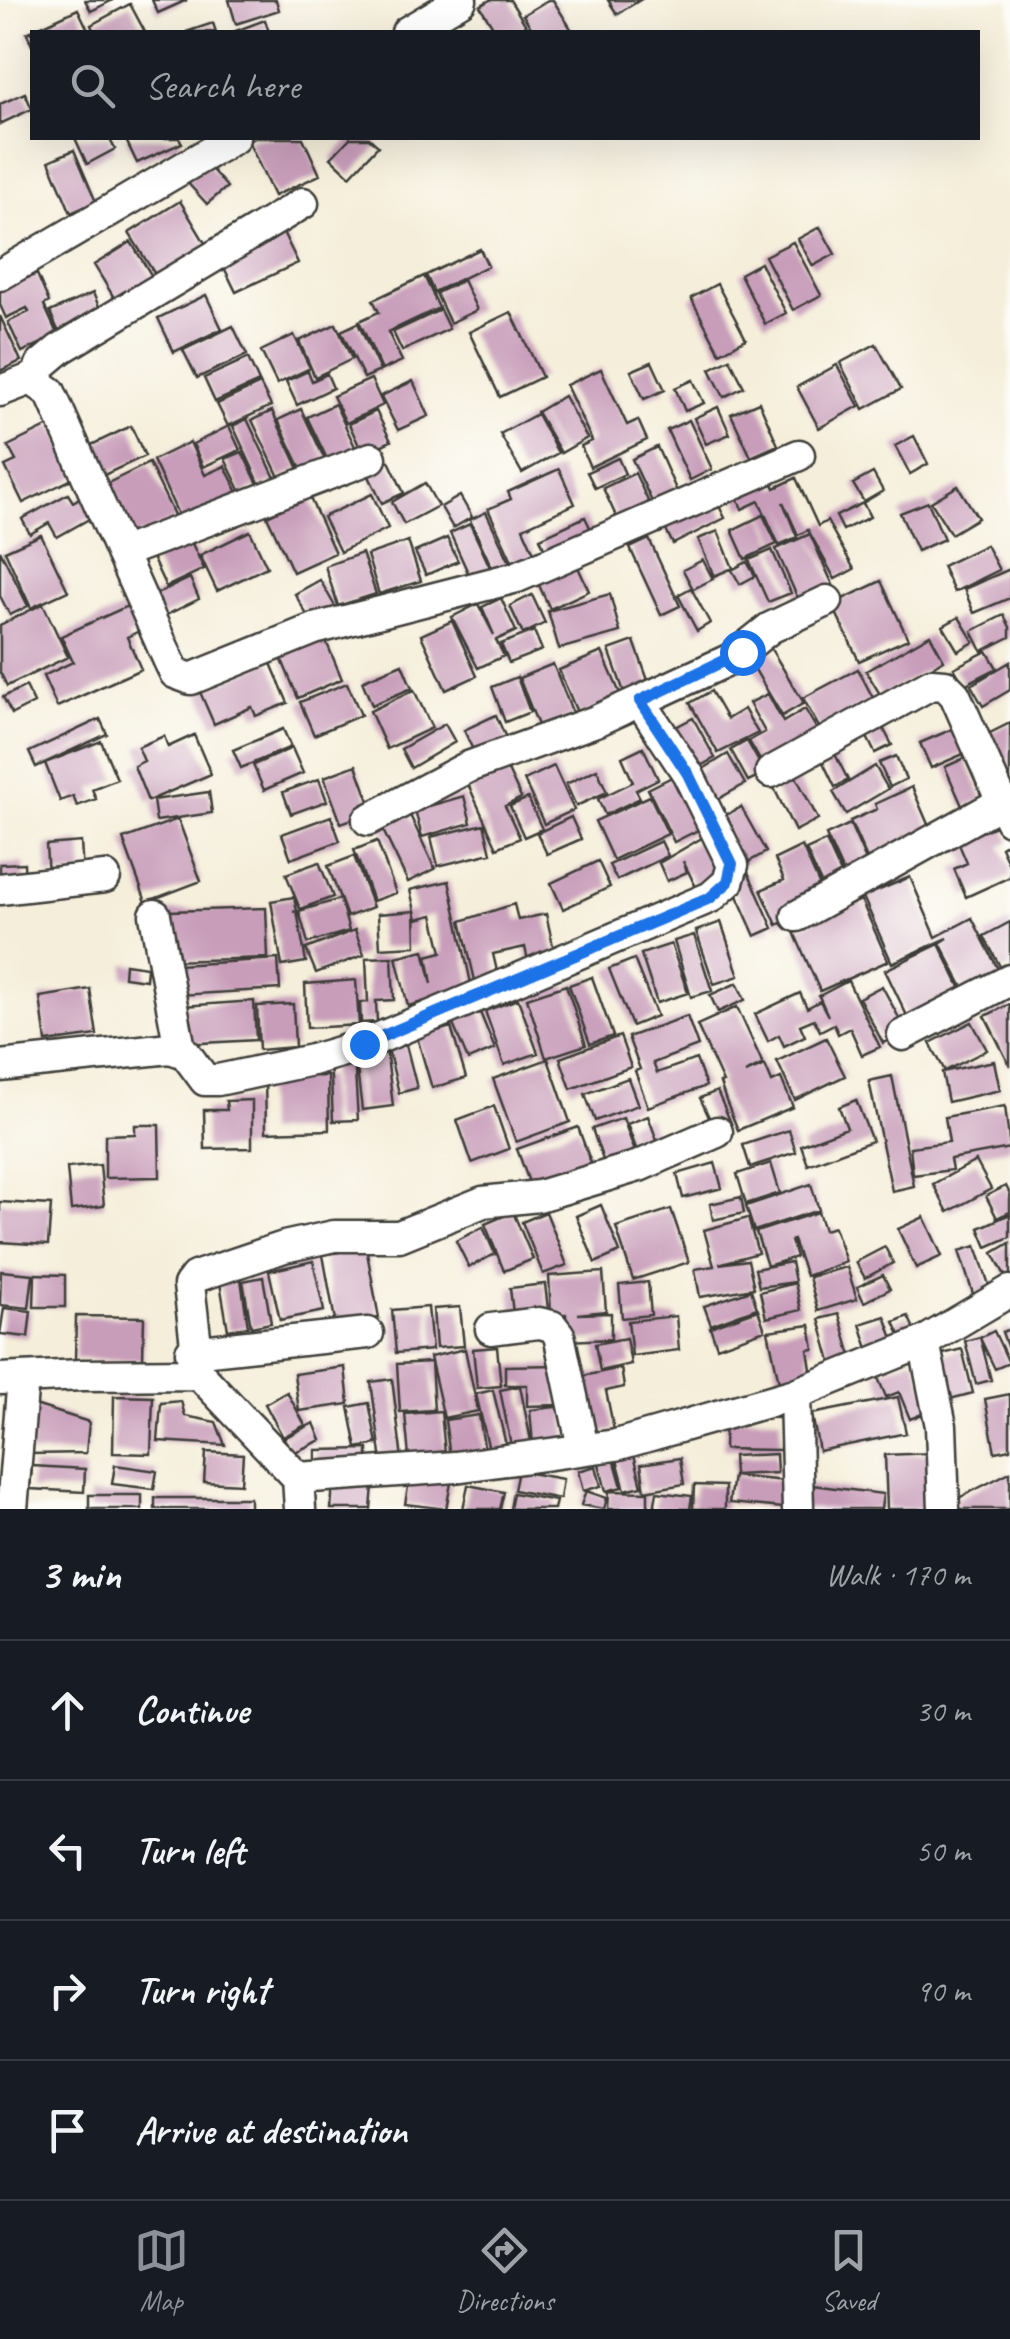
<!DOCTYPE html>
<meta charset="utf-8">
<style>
:root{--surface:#171b24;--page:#242831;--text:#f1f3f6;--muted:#9ea1a6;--line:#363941;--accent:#8c9099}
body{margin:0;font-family:Caveat,sans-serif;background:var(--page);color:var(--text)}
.stop{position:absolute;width:30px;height:30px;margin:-22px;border:8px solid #1a73e8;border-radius:50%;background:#fff}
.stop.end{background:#1a73e8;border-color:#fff;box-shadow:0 2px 10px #0008}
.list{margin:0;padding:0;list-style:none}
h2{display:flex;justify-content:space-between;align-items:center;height:130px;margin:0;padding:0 40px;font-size:42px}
h2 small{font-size:32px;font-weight:400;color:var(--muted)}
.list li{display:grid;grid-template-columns:65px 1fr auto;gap:30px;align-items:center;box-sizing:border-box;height:140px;padding:0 40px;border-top:2px solid var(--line)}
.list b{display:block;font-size:38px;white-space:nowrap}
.list em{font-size:32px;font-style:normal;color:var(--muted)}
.icon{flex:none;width:55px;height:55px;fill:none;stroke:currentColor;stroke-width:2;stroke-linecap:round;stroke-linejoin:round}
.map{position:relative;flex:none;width:1010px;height:1509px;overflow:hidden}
.search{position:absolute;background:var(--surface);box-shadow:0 10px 40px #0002;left:30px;right:30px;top:30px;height:110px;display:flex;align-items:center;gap:25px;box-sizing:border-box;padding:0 35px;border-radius:0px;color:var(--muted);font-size:38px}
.sheet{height:690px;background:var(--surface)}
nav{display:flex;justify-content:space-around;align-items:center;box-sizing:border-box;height:140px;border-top:2px solid var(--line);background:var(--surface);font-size:28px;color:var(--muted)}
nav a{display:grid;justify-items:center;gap:5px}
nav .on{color:var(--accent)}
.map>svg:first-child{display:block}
.building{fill:#c89dba}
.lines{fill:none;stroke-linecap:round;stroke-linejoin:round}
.minor-casing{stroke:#3d3c38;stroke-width:35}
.minor{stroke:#fff;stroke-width:30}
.route{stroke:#1a73e8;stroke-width:12}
</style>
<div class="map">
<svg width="1010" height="1509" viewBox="0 0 1010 1509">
<rect width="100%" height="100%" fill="#fdfcf7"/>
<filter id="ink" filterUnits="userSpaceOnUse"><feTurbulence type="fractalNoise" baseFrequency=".01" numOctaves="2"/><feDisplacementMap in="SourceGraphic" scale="20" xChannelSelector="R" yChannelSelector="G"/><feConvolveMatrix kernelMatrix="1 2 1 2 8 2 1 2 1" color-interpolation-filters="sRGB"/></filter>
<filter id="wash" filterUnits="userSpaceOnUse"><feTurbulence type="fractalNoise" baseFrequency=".0048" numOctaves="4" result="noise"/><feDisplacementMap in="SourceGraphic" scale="40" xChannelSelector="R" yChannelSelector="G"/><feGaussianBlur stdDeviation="2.25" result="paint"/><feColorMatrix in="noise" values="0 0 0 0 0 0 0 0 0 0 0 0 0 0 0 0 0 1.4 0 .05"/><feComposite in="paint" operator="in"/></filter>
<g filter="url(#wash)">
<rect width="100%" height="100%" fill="#f5eeda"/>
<g id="blocks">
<path class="building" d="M85,0H113L91,11Z
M152,0H187L158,13Z
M229,0H276L279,10L236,24Z
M490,0H510L530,32H496L480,6Z
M548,0H553L573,32H534L523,15Z
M608,0H640L617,14Z
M130,4L145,32H94L91,25Z
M78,9L89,32H32V46L27,33Z
M265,20L269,32H233Z
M213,23L216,32H186Z
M25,93L32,109L0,124V104Z
M75,138H109L115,149L87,164Z
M125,138H179L182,143L137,163Z
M255,138H303L320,175L274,196L248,141Z
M350,138H369L378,146L350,176L331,158Z
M74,150L96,202L71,213L49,161Z
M206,163L227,187L207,204L186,181Z
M180,201L211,253L161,284L129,233Z
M820,227L835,254L813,266L798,239Z
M281,228L298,263L236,292L219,257Z
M131,242L153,278L116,301L94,265Z
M793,242L821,295L793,310L765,256Z
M480,249L488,266L434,292L426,275Z
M760,263L786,313L765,324L740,274Z
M37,274L49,302L44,305L58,336L22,352L8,322L29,312L27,308L6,318L0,305V289Z
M424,276L439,308L388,332L402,361L382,370L359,321L379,312L373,300Z
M463,280L477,310L450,323L436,293Z
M717,284L746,339L720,353L691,298Z
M93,293L104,318L61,337L50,312Z
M206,295L222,329L174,352L158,318Z
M440,310L449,329L402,351L393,332Z
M511,312L542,377L500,397L469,332Z
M0,316L21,361L0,371Z
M358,323L380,371L364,378L341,331Z
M336,324L352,359L315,377L299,341Z
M233,326L247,355L197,378L183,350Z
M294,335L310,368L277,384L261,351Z
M876,344L901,389L864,409L840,363Z
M248,358L259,382L215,402L204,378Z
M730,359L744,387L724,397L710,369Z
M652,362L665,390L644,399L631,371Z
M837,365L859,406L819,428L797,387Z
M601,369L627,425L638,420L647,440L590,467L581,446L592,441L566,385Z
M308,371L312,381L327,374L333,388L297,405L286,381Z
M371,379L383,405L346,423L333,396Z
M693,380L704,403L685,411L675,388Z
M413,381L429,416L398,430L381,396Z
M260,384L271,406L228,426L217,404Z
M564,396L587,438L561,453L537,412Z
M759,402L778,445L751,457L731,414Z
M335,404L358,453L330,465L307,417Z
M718,407L730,434L706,444L694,418Z
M301,409L328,466L305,477L278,420Z
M272,411L299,469L280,479L252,420Z
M376,411L391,441L363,454L349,424Z
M537,414L558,453L522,473L500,434Z
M247,419L276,480L261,487L233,426Z
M689,420L712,469L690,480L667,430Z
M53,424L78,476L23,503L5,466L16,461L8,446Z
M131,426L145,456L102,476L89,446Z
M229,426L240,450L203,467L193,444Z
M914,436L928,464L910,474L895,446Z
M190,442L205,475L225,466L240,497L182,523L153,460Z
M657,447L678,494L654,506L632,459Z
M242,452L259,486L242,494L225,459Z
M618,458L625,474L595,488L587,472Z
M389,461L404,493L382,503L367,472Z
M149,463L176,519L130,540L104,485Z
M559,469L575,504L523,528L535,555L514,565L488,509L511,499L508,492Z
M635,473L654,514L622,529L603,488Z
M768,473L775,488L796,478L818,526L827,521L854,569L835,579L808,530L798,535L783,502L797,537L779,545L759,501L742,509L733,488Z
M873,473L883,491L864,502L853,484Z
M425,483L438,506L404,524L392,502Z
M958,486L978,518L951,534L931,502Z
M68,494L73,502L84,495L96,515L57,537L49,523L30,534L22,519Z
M372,494L388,528L340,552L323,517Z
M309,496L335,553L293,572L267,516Z
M460,496L472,517L453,528L441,507Z
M716,500L725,518L673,544L664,526Z
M928,502L944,539L917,551L900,513Z
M863,503L870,517L843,530L836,516Z
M486,512L514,571L497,579L470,520Z
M763,515L777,544L745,559L732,530Z
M585,517L595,538L549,559L540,538Z
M470,524L495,578L475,588L450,533Z
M250,531L267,567L217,591L200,555Z
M718,531L733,568L714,576L698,539Z
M187,533L204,569L166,587L149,551Z
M810,534L833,585L799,601L776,549Z
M41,535L68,591L31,608L5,551Z
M447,538L458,561L426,575L415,552Z
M649,539L680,606L661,615L630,548Z
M408,541L421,581L379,594L367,555Z
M986,545L999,570L954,592L942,566Z
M0,550L28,606L10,615L0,596Z
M772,550L791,593L768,602L749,560Z
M362,553L376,594L338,606L325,566Z
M703,560L713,579L693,589L683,570Z
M747,562L755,576L740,584L732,570Z
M577,565L589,591L550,609L538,583Z
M1010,569V598L974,613L964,589Z
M190,578L199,599L160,618L150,597Z
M320,580L336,608L311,622L295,594Z
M881,581L908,639L859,661L832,604Z
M691,588L710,623L697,631L678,595Z
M610,594L620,632L559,649L548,611Z
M532,595L545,623L523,634L510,606Z
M501,598L516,631L496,640L504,656L478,668L452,617L478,604L494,635L482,607Z
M43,604L68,657L7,686L0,672V625Z
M130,605L141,630L127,637L141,669L57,707L43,676L73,662L61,636Z
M1004,615L1010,627V637L982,651L972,631Z
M959,617L974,642L958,651L943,626Z
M452,621L477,676L446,690L421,635Z
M534,631L542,650L509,663L501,644Z
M323,634L342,679L298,698L279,653Z
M930,635L944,660L881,696L866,671Z
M634,641L650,686L625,695L609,650Z
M768,644L804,703L782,716L747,656Z
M987,651L997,668L964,685L954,668Z
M602,652L622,698L579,717L559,670Z
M270,661L288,703L256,716L252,707L214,724L200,692Z
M1010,662V690L983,706L971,685Z
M402,664L412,688L372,705L362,681Z
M553,664L574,716L540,730L519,678Z
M858,669L874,700L820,729L803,698Z
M517,677L530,712L505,722L492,687Z
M347,683L361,715L314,735L300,702Z
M26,686L34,703L12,714L3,697Z
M414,690L432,728L387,749L370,711Z
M711,691L727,719L744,709L758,733L718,753L690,703Z
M768,694L783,722L805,709L820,735L764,767L749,741L765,732L749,703Z
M496,715L509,745L477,759L464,730Z
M693,718L715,758L689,772L668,731Z
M100,719L107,734L36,767L29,752Z
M879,720L892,745L875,753L863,729Z
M1010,723V785L982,737Z
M445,724L455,742L411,768L401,749Z
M957,727L968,752L931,768L920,743Z
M283,729L291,747L241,768L233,750Z
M194,735L211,774L148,801L134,766L144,761L138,747L164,736L168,747Z
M101,741L117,779L92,789L96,799L77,806L73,796L60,801L45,763Z
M747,741L765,773L748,781L731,750Z
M643,747L658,779L636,790L640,798L605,815L598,799L633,782L622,757Z
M292,748L303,773L264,790L253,765Z
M834,752L848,780L835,787L821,758Z
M728,754L745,784L709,804L693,775Z
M896,756L906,779L890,787L879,763Z
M965,758L983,799L963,808L945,767Z
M356,765L373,812L341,823L324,777Z
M506,766L521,798L505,806L520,838L497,848L468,784Z
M554,766L574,810L544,824L524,780Z
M875,766L888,789L846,814L833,792Z
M597,769L607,792L576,806L566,784Z
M684,771L710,824L674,842L648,789Z
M794,773L818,819L795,831L772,784Z
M319,779L327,801L291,814L283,792Z
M912,787L930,829L867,859L850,821L877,809L875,804Z
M209,792L212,813L156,821L153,800Z
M464,796L471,823L422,837L415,810Z
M650,796L668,834L613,860L595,821Z
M528,798L542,829L524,837L510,806Z
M741,807L766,852L743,865L717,820Z
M409,813L435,869L408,882L381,826Z
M331,816L340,841L291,859L282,834Z
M571,817L581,839L547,854L537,833Z
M178,819L201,881L146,902L123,839Z
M1002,823L1010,841L1001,847L1010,867V877L966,897L954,869L967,863L958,842Z
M484,824L491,853L438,866L431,837Z
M850,824L868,865L844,875L826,835Z
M707,835L726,872L696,887L683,861L687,872L667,881L659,863Z
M377,841L396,893L373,901L354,850Z
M661,841L668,856L617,880L609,865Z
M826,841L847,887L827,896L806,850Z
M81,842L83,874L48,876L46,845Z
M802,846L822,891L799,915L777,925L761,890L784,880L775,859Z
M354,856L373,907L347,917L328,866Z
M598,861L610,887L563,909L551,883Z
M319,862L333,897L300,909L286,874Z
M24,863L25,885L0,886V864Z
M748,872L773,928L755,936L730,880Z
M910,877L936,937L972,918L1002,977L967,995L940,943L948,938L892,963L863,897Z
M449,881L472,988L408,1006L396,957L424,950L432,984L427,956L442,952L433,915L417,919L410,890Z
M294,897L297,911L293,912L297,911L306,962L282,966L271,901Z
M340,899L349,931L308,943L299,911Z
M861,900L888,961L820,991L793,930Z
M514,904L518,920L546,914L556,959L529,965L525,947L493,954L500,984L477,989L461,921Z
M266,908L268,958L170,961L169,911Z
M415,911L416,946L380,948L378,914Z
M721,922L739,976L714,984L696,931Z
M1010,922V968L1003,972L984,936Z
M355,930L364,955L316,973L306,949Z
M694,935L712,991L691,997L674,941Z
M671,944L688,993L657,1003L641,954Z
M939,944L965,997L911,1024L885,970Z
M392,957L394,1000L376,1001L377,1022L361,1023L360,1003L368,1002L366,958Z
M278,959L280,989L179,995L177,965Z
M634,959L657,1016L632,1026L609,969Z
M125,964L147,967L146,980L124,977Z
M592,977L613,1036L590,1044L569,985Z
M356,980L359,1025L307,1028L305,984Z
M848,981L880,1047L862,1055L850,1028L838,1034L834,1024L820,1031L814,1019L800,1025L805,1036L784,1046L779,1035L768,1041L755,1014L800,993L807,1008L820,1001L828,1016L819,996Z
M737,983L745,1000L718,1012L710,995Z
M566,985L586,1045L546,1058L527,998Z
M882,986L906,1031L883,1043L859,998Z
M90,989L97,1035L46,1042L40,997Z
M518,999L538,1053L504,1065L485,1011Z
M254,1001L256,1040L185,1044L183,1006Z
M293,1004L295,1047L259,1050L257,1006Z
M1010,1004V1066L985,1016Z
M737,1007L763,1064L745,1073L765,1065L772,1082L781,1078L793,1107L738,1130L726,1101L720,1083L723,1082L697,1025Z
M479,1010L495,1049L468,1060L452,1022Z
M687,1016L698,1046L653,1063L657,1073L696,1059L706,1086L648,1107L635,1071L640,1069L628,1037Z
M972,1022L987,1050L945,1071L930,1043Z
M451,1027L466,1078L432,1088L417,1037Z
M620,1036L631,1067L571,1089L560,1058Z
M826,1038L845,1076L795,1100L777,1061Z
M406,1045L417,1088L399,1093L388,1049Z
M386,1048L393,1106L362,1110L355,1052Z
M354,1056L358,1120L333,1121L330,1057Z
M548,1059L570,1122L516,1142L493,1079Z
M994,1061L1000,1090L948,1102L942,1072Z
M328,1076L329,1130L266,1132L265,1077Z
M892,1076L914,1186L892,1191L869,1081Z
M628,1078L638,1105L595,1121L585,1094Z
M717,1091L731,1123L715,1130L700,1098Z
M252,1100V1148L205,1149L204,1110H227L226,1101Z
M856,1100L872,1141L808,1165L801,1145L847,1128L839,1107Z
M494,1106L509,1149L472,1163L457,1120Z
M1005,1106L1010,1148L950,1159L952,1170L913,1175L910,1147L949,1142L945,1117Z
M648,1116L662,1154L641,1162L627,1124Z
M623,1118L639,1163L608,1174L592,1129Z
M135,1125H159L160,1177L105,1178V1135L135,1134Z
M578,1127L595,1174L534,1196L517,1149Z
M789,1130L796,1152L750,1167L743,1145Z
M976,1161L991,1189L948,1212L933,1184Z
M715,1163L722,1188L683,1198L677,1174Z
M771,1163L780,1193L746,1204L737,1174Z
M100,1165L104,1206L71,1210L67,1168Z
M811,1184L819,1210L754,1231L746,1206Z
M1006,1186L1010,1194V1212L997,1218L986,1196Z
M741,1197L744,1213L713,1220L710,1204Z
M0,1202L51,1205L48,1245L0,1242Z
M601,1205L620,1252L595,1263L576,1216Z
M671,1209L689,1262L633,1280L616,1227Z
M513,1212L533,1259L504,1271L485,1224Z
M546,1212L567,1265L543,1274L522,1222Z
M818,1212L824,1230L834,1227L846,1262L806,1276L793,1240L791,1241L796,1257L767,1266L756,1232Z
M1010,1214V1237L987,1247L979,1228Z
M924,1217L942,1256L916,1268L898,1229Z
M748,1218L758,1253L719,1264L748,1260L754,1288L700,1297L695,1269L714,1266L704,1230Z
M483,1227L495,1254L469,1267L456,1241Z
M1010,1243V1285L993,1253Z
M976,1246L991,1291L974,1297L959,1251Z
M366,1247L379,1318L336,1326L323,1255Z
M885,1247L893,1263L865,1278L856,1262Z
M313,1261L324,1311L280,1320L269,1271Z
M791,1262L795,1282L759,1287L755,1269Z
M847,1267L857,1299L818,1311L809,1277Z
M1,1271L33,1274L29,1308L0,1305Z
M603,1272L606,1311L578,1314L611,1313V1339L567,1341L566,1314L551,1315L549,1276Z
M35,1274L65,1275V1307H34Z
M883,1275L890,1289L864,1302L857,1287Z
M263,1277L271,1323L251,1327L243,1281Z
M241,1279L248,1327L228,1330L220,1283Z
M648,1282L651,1315L622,1318L619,1285Z
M795,1283L801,1310L766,1318L760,1292Z
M545,1284L549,1317L514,1322L510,1288Z
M751,1290L757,1308L711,1325L704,1306Z
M428,1307L432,1350L396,1353L392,1310Z
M460,1307L464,1346L436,1348L433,1309Z
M4,1308L31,1311L28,1337L0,1334Z
M758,1310L765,1330L717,1347L710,1327Z
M839,1314L853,1363L833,1369L819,1319Z
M76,1316L144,1317L143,1360L75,1359Z
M676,1316L679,1350L632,1356L628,1321Z
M885,1316L896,1347L870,1355L860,1324Z
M908,1316L916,1333L902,1339L894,1322Z
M810,1325L814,1349L808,1350L813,1382L780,1387L768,1331Z
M1010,1329V1352H1009L1002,1332Z
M994,1331L1009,1363L995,1369L980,1338Z
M980,1337L991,1380L976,1384L965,1341Z
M626,1338L631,1364L600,1371L595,1344Z
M497,1347L501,1386L477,1388L473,1349Z
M465,1349L478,1411L444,1418L430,1357Z
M962,1349L973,1393L950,1399L939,1355Z
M914,1358L934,1409L910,1419L899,1392L886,1397L876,1373Z
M431,1362L434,1410L400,1412L397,1364Z
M558,1365V1405L527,1406V1385H505V1366Z
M345,1367L349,1404L299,1411L294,1374Z
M621,1368L624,1387L606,1391L614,1430L584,1437L583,1376Z
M392,1379L402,1459L382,1462L371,1382Z
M520,1386L532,1446L512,1450L500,1390Z
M493,1390L507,1449L490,1454L476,1394Z
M287,1392L305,1425L283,1437L265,1404Z
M1010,1394V1449L995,1452L985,1399Z
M114,1396L153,1397L151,1454L113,1453Z
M898,1397L906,1433L819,1451L812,1414Z
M181,1401L185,1416L216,1422L225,1445L158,1441L161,1403Z
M369,1403L377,1444L357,1448L349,1407Z
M35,1405L89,1422L86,1453L30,1454Z
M564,1406L567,1442L533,1445L530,1410Z
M441,1411L445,1453L409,1457L405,1414Z
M479,1415L485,1452L450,1457L445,1420Z
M725,1417L781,1418L780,1450L724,1449Z
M314,1423L321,1440L291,1454L284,1438Z
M632,1447L642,1486L625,1490L615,1452Z
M368,1449V1466L316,1468V1450Z
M206,1452L243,1454L241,1484L204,1482Z
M933,1453L935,1509H887L885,1455Z
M776,1454L777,1473L734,1475L733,1456Z
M613,1455L622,1487L606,1491L598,1460Z
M680,1458L684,1484L645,1491L641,1464Z
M115,1465L157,1471L154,1489L112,1484Z
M32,1466L85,1469L84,1492L30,1489Z
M596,1466L601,1486L583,1491L578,1471Z
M518,1471L563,1479L560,1499L514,1490Z
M1010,1472V1509H959L955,1500Z
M410,1476L451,1483L446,1509L405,1504Z
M733,1476L786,1481L783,1508L729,1503Z
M333,1483L373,1486L371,1509H331Z
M804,1484L883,1494L881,1509H801Z
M468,1485L504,1492L500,1509H463Z
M694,1485L725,1486V1509H693Z
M586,1491L607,1498L604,1509L581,1505Z
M609,1491L648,1492V1509H608Z
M657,1492L692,1496L690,1509H654Z
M513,1493L556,1501L554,1509H510Z
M89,1495H142V1509H89Z
M155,1498H250V1509H155Z"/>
</g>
</g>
<g filter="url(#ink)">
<use href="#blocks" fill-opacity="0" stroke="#3d3c38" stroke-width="2.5"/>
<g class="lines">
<defs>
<path id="minor" d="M407,32L461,0
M0,275L234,138
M36,381L41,365L60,349L303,203
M0,391L31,379L50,392L169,661L175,673L191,679L314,629L517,577L799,455
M121,553L371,458
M771,772L931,684L945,685L955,695L1010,820
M368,820L468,767L596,721L640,701
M0,889L105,877
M155,915L180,1049
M797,916L1002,802
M903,1035L1010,980
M0,1066L170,1048L185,1053L205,1080H218L312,1060L363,1045L711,897L728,882L733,865L688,774L640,701L731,659L770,628L827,601
M717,1132L639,1166L539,1196L483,1202L399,1236H334L284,1247L195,1277L189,1285L196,1345L191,1352L199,1374L298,1478L455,1467L616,1445L795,1394L924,1342L1010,1291
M491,1329L539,1323L552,1326L559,1335L583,1448
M924,1342L941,1426L944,1509
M191,1352L368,1333
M0,1379L82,1375L199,1374
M795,1394L798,1509
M298,1478L300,1509
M12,1509L23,1378"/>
</defs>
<use href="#minor" class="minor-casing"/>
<use href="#minor" class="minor"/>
</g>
</g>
<g class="lines" filter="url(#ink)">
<path class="route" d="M364,1044L710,898L728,882L732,864L688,774L640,701L742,652"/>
</g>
</svg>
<div class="stop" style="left:742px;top:652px"></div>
<div class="stop end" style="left:364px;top:1044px"></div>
<div class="search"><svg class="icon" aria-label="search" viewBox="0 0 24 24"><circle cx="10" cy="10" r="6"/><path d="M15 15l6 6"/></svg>Search here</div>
</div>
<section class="sheet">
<h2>3 min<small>Walk · 170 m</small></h2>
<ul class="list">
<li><svg class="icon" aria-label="ahead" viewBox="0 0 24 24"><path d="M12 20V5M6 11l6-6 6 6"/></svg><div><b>Continue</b></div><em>30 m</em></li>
<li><svg class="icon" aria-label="left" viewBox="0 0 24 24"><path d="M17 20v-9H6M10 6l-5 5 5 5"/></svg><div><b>Turn left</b></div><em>50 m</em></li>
<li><svg class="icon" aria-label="right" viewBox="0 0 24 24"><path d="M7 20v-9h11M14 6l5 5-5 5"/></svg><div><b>Turn right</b></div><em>90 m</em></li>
<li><svg class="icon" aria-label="arrive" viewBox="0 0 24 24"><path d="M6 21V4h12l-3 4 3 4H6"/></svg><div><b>Arrive at destination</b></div></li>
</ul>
</section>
<nav>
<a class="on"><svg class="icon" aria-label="map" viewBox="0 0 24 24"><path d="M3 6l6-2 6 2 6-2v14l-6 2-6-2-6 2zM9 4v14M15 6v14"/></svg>Map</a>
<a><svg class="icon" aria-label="directions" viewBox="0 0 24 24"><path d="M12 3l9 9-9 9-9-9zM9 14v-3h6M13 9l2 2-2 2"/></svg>Directions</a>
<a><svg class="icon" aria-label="saved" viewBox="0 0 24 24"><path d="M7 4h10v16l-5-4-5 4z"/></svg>Saved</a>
</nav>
